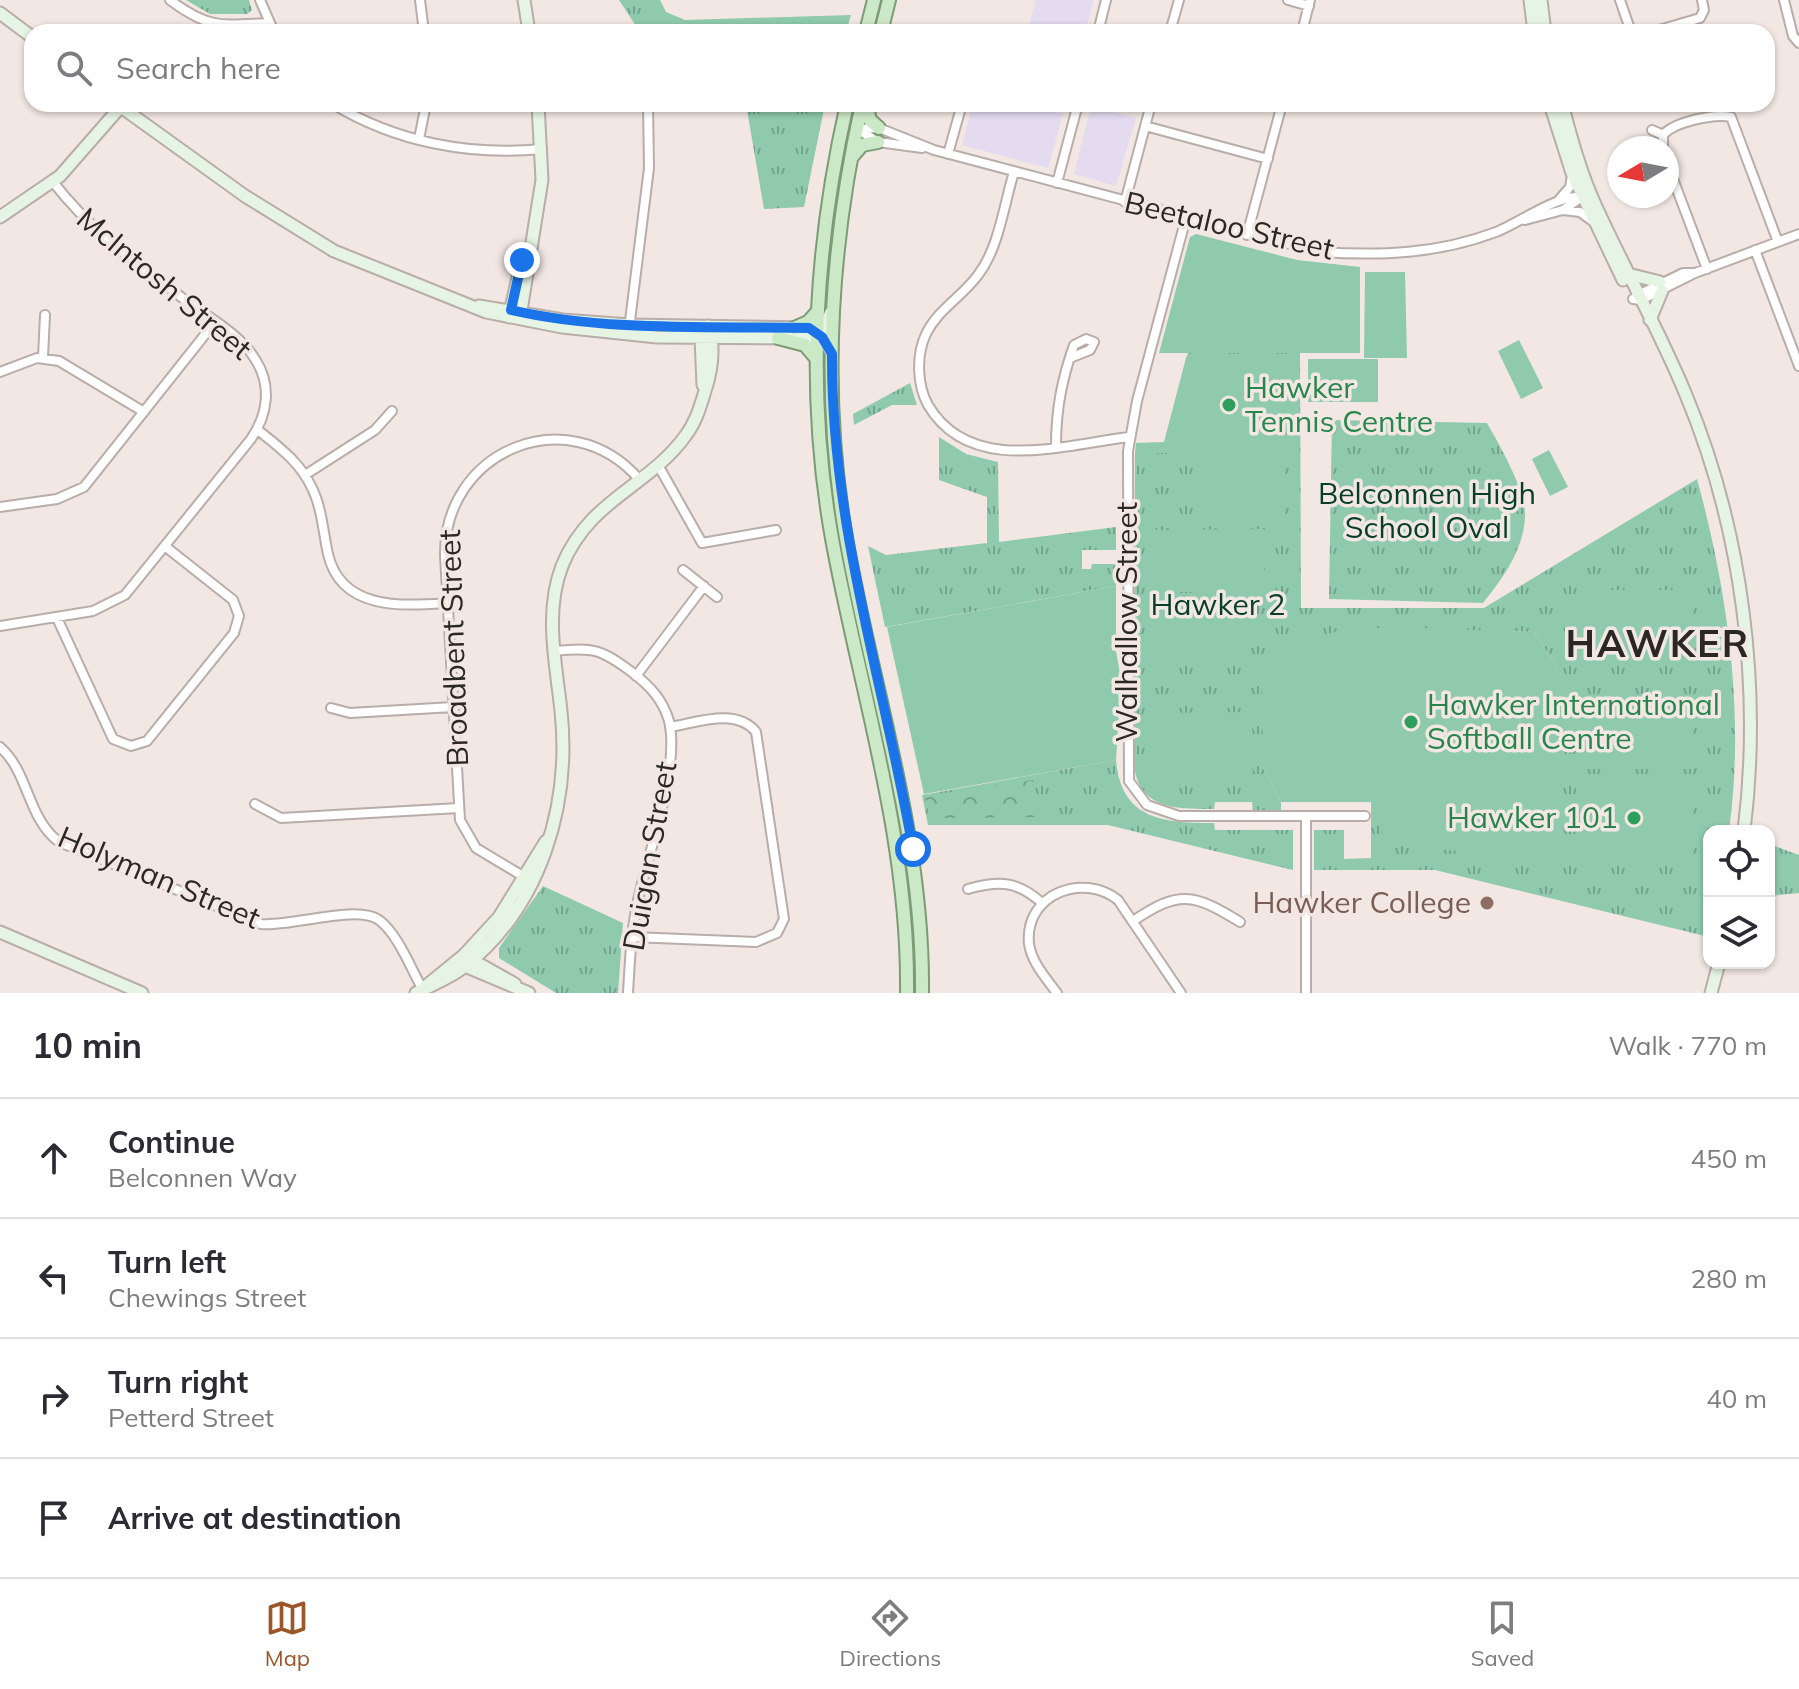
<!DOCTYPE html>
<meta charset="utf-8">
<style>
:root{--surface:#fff;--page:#f7f7f7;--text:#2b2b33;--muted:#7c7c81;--line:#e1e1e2;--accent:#9b572a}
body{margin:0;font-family:Mulish,sans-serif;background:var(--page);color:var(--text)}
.controls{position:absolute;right:24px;bottom:24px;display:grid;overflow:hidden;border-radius:16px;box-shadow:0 2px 6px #0004}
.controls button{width:72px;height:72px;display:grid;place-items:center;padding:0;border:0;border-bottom:2px solid var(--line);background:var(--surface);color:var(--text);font:40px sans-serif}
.compass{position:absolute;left:1607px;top:136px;width:72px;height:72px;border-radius:50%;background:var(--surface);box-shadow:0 2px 6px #0004;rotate:260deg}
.stop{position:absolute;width:24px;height:24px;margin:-18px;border:6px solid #1a73e8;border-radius:50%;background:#fff}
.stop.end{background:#1a73e8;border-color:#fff;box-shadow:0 2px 8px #0008}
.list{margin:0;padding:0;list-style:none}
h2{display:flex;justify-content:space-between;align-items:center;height:104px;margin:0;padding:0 32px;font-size:34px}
h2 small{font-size:26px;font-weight:400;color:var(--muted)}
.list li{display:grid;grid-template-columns:52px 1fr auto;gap:24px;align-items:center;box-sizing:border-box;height:120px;padding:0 32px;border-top:2px solid var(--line)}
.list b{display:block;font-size:30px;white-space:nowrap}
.list p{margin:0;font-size:26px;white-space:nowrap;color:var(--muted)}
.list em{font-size:26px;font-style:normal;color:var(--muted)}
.icon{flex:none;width:44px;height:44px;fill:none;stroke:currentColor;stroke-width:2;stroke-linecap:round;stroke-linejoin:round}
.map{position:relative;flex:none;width:1799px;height:993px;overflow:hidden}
.search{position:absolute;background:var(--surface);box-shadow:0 2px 6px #0004;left:24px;right:24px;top:24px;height:88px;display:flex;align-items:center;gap:20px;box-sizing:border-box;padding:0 28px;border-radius:24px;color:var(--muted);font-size:30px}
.sheet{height:584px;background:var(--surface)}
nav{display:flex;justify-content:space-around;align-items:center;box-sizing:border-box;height:112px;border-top:2px solid var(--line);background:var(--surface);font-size:22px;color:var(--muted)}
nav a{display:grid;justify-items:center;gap:4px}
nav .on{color:var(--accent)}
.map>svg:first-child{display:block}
.commercial{fill:#e4dbf1}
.grass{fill:url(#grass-tufts)}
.forest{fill:url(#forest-crowns)}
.pitch{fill:#8ecaab}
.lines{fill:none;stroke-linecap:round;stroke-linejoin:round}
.street-casing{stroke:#b8ada8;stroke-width:12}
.secondary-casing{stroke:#b8ada8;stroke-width:15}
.primary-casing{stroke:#7c9b76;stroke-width:16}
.street{stroke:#fff;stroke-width:8}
.secondary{stroke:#e5f4e3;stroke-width:11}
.primary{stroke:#cbe8c7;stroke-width:12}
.route{stroke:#1a73e8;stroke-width:10}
.leisure-dot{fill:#2e9e5b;stroke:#f2e7e2;stroke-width:3}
.education-dot{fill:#8d6e63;stroke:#f2e7e2;stroke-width:3}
.labels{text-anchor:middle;stroke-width:7;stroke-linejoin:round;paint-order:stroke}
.street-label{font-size:30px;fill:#2b2725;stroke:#f2e7e2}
.leisure-label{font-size:30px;fill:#27864d;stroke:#f2e7e2;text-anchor:start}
.park-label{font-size:30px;fill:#063f29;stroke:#f2e7e2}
.education-label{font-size:30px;fill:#785e54;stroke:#f2e7e2;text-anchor:end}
.district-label{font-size:38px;font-weight:bold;letter-spacing:2px;fill:#2b2725;stroke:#f2e7e2}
</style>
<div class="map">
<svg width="1799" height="993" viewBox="0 0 1799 993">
<defs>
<pattern id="grass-tufts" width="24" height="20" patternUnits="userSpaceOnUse" patternTransform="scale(2)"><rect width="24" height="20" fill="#8ecaab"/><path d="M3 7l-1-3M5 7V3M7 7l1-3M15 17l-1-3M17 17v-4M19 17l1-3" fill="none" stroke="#74a48b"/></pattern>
<pattern id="forest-crowns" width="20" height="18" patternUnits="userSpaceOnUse" patternTransform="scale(2)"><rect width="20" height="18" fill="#8ecaab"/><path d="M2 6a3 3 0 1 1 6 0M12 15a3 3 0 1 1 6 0" fill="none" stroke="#74a48b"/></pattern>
</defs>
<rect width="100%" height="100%" fill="#f2e7e2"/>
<path class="commercial" d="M1036,0H1094L1085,32H1044L1028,28Z
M973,104H1024L1063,114L1048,168L962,145Z
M1091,106L1136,118L1116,186L1074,174Z"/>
<path class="grass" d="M186,0H249L252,10L247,14H210Z
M619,0H660L666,12L685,20L851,15L846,32H640Z
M746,104H825L804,207L764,209Z
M1188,353H1300L1301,608H1484L1697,479C1728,593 1745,713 1729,831H1709V937L1435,870H1314V830H1344V859L1371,858V802H1382V836L1559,671L1534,632L1346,629L1263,768L1281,802V812H1253L1252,802H1215L1214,809C1178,809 1138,810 1134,764L1135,453H1194L1275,358H1186Z
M910,383L917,405H892L854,425L853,414Z
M1332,420L1487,423C1499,444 1526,491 1525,514C1525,548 1503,578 1483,603L1329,599Z
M939,437L966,454L998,462L999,542L1116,527V550H1082V569H1091L1092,564H1116V586L885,627L868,546L886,555L987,543V497L939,480Z
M1116,760C1121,821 1166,823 1214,823L1215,830H1293V870L1108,825H928L922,795Z
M1769,844L1799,855V893L1769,896Z
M543,886L623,923L618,993H556L499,958V948Z"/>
<path class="forest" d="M1033,780L1040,817L939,818L929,813L924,796Z"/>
<path class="pitch" d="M1196,234L1297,260L1360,267V353H1159L1190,237Z
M1365,272H1405L1407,358H1364Z
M1519,340L1543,388L1521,399L1498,351Z
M1186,358H1275L1285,368V520H1194V453H1135L1136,443L1164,442Z
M1308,359H1378V402H1308Z
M1549,450L1568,487L1550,496L1532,459Z
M1264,529V592H1250V655L1147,656V594L1231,592H1147V530Z
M1116,586V651L1121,679L1116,760L924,794L887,627Z
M1576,590H1691V663H1575Z
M1399,627L1534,632L1559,671V860L1390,845L1382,837V802H1281L1263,768L1262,676L1307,639L1346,629Z
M1577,696H1692V769H1576Z
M1252,712L1253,785L1147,786L1146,713Z
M1576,781L1691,782V855H1576Z"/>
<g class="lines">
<defs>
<path id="street" d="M170,0C210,30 222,25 270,23
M260,0L274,32
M420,0L424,32
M1288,0L1309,6
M1620,0L1631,32
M1784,0L1793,36L1799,43
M1098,32L1106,0
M1170,32L1179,0
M1302,32L1310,0
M1652,32L1700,18L1704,10L1702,0
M333,104C396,142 469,156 542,149
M1145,126L1268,159
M857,129L879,128L934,150L1320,252C1380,256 1438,254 1496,232C1520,223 1561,191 1586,198
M857,129L878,142L922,148
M1652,130L1663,135
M419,139L426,104
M1663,148V135C1674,122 1714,113 1731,117L1778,242
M948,154L962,104
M1667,163L1707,269
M1014,172C1004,204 999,248 978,275C962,297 938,309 926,334C916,355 917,385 928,405C970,476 1062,445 1129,437
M1057,183L1078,104
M1558,201L1570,187L1572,176
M1125,202L1151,104
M1563,210L1580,212L1594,222
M1186,218L1137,401L1128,451L1129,781L1147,805L1179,816H1365
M1525,220L1563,210L1582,197
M1247,235L1282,104
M1755,250L1799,366
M1636,296L1683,273H1695
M1633,299L1641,300L1695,273L1799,234
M629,329L649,168L648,104
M43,357L45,315
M0,372L37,358L59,361L144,412
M258,430C279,447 300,462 312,488C322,508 323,532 328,554C341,611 403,606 447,603
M1056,446C1056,409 1062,379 1074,345L1086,339L1094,342L1090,350L1070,358
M658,465L702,543L776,530
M305,475L375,430L392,411
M0,507L57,499L84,487L215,322
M683,570L717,597
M57,618L113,739L131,746L147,741L234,633L239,616L233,600L166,547
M0,626L93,611L125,595L251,439C268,414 272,385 255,359C240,334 208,317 185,300C133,260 95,235 53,182
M555,651C594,647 601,649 633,673C650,686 663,700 669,721C680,767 649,850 639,896C631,928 630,960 628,993
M636,676L704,586
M331,708L350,713L453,707
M0,747C29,772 27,818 59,842L261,924C292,927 356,904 379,920C398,934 411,969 423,990
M255,804L281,818L459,808
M526,878L476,848L460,820L445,556C443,451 568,398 639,479
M968,889C1000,880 1017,881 1042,903
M1133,921C1179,890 1193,893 1240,922
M632,937L756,942L777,933L784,919L756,732C736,707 696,723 670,727
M1057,993C1046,978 1032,963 1029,944C1024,894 1083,872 1118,900L1181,993
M1306,993V816"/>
<path id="secondary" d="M524,0L529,32
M1530,0L1534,32
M1541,0L1545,32
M0,13L32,37
M117,104L245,196L334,251L486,312L562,327L657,337L809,338L823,329L831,312
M1550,104L1572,173L1623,280
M1562,104C1571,137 1580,171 1594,202C1623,267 1659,329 1686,395C1742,529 1762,687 1744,831
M0,217L60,176L123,104
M1628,274L1660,282
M479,306L563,320L630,325L809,328L826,343L831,353
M509,317L522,260L528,254
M520,317L542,180L538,104
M1650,320L1662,291
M703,385L701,338L704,331
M0,932L142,993
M467,957L515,984
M460,964L529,993
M426,986L464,955L499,917L546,841
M416,993C433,984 449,979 464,967C541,907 571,805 561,711C556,663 544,613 562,566C589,499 649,487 686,435C696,422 700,407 705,391C712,370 715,347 708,326
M1711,993L1719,963"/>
<path id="primary" d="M866,32L874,0
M881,32L889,0
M847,104C814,249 806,398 833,544C861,694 909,839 907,993
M862,104C830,247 821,394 846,538C873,691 924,837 922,993
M866,104L870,120L879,128
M851,158L862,145L878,142
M794,328L808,322L817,312
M778,338L805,345L816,358"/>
</defs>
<use href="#street" class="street-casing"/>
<use href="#secondary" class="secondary-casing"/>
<use href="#primary" class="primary-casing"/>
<use href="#street" class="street"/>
<use href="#secondary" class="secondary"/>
<use href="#primary" class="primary"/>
</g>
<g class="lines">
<path class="route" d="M522,260L511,310C606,332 712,326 809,328L822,337L832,354C831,524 884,683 913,849"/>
</g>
<g class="leisure-dot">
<circle cx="1229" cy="405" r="8"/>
<circle cx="1411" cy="722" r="8"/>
<circle cx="1634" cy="818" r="8"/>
</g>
<circle class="education-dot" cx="1487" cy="903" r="8"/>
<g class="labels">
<g class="street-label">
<text transform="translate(1229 226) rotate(13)" y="10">Beetaloo Street</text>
<text transform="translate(164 284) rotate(40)" y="10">McIntosh Street</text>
<text transform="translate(1127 622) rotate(-90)" y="10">Walhallow Street</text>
<text transform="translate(454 648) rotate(-92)" y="10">Broadbent Street</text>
<text transform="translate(650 856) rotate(-80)" y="10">Duigan Street</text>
<text transform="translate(159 878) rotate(23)" y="10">Holyman Street</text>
</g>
<g class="leisure-label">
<text x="1245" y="398">Hawker<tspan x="1245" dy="34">Tennis Centre</tspan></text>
<text x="1427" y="715">Hawker International<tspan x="1427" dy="34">Softball Centre</tspan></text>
<text x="1618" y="828" text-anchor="end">Hawker 101</text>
</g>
<g class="park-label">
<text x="1427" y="504">Belconnen High<tspan x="1427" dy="34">School Oval</tspan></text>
<text x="1218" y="615">Hawker 2</text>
</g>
<g class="education-label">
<text x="1471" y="913">Hawker College</text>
</g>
<g class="district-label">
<text x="1658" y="657">HAWKER</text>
</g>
</g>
</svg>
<div class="controls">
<button><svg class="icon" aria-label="locate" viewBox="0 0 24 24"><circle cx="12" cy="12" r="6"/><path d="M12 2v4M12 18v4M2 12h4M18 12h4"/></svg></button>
<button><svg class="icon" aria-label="layers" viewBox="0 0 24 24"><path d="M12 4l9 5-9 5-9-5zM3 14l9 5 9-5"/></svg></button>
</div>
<svg class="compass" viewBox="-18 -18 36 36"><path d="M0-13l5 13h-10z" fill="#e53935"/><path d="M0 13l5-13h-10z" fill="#7c7c81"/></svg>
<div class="stop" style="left:913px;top:849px"></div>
<div class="stop end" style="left:522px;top:260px"></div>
<div class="search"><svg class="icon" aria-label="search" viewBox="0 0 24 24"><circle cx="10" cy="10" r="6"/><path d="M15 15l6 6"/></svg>Search here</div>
</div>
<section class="sheet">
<h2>10 min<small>Walk · 770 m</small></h2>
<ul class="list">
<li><svg class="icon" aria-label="ahead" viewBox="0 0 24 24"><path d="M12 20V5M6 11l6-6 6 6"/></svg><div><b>Continue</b><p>Belconnen Way</p></div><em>450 m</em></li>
<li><svg class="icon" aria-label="left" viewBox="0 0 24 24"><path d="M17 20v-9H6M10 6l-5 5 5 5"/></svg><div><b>Turn left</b><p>Chewings Street</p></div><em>280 m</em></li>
<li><svg class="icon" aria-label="right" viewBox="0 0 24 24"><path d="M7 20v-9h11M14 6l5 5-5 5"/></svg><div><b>Turn right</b><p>Petterd Street</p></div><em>40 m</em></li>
<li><svg class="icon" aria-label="arrive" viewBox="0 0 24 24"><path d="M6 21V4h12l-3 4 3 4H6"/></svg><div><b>Arrive at destination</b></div></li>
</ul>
</section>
<nav>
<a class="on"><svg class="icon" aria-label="map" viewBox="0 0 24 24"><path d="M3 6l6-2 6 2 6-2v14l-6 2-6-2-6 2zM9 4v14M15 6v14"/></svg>Map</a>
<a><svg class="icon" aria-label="directions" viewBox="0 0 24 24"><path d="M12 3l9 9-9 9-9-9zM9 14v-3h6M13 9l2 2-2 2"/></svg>Directions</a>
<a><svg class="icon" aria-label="saved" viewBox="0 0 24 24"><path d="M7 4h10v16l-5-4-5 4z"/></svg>Saved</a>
</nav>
